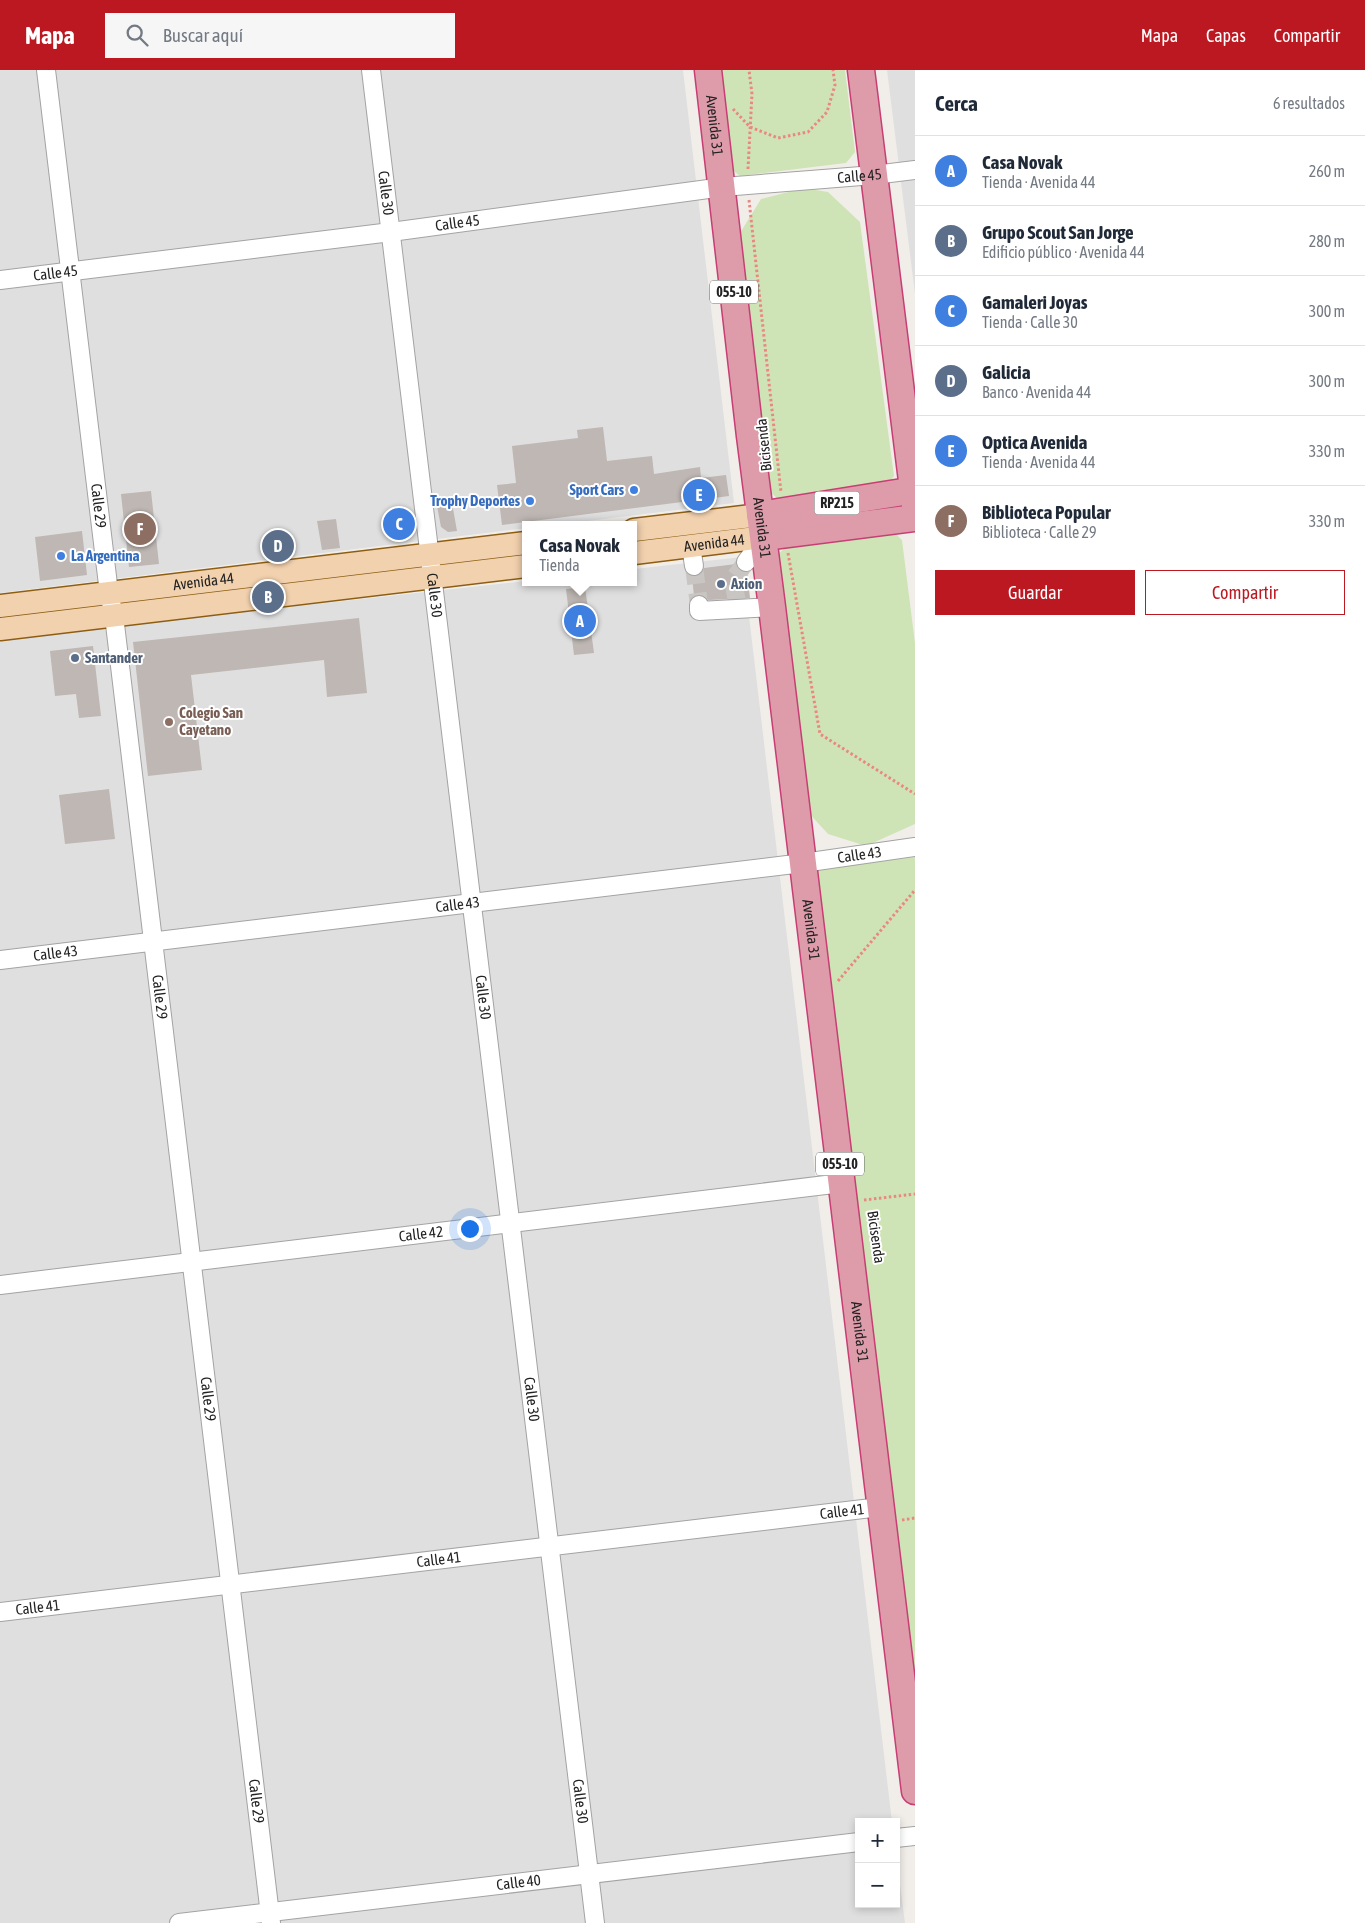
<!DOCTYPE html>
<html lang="es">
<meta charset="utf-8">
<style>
:root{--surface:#fff;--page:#f6f6f7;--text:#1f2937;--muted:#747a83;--line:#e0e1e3;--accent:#bb1821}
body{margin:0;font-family:"Asap Condensed",sans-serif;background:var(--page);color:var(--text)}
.controls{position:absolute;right:15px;bottom:15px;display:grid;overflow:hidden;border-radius:0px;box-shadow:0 2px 8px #0003}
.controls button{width:45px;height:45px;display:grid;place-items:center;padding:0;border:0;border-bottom:1px solid var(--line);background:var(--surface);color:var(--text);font:25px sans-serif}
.you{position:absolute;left:469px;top:1158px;width:18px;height:18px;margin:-12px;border:4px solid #fff;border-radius:50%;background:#1a73e8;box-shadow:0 0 0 8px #1a73e833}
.badge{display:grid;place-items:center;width:32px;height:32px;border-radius:50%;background:var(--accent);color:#fff;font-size:16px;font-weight:700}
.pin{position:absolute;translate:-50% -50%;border:2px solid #fff;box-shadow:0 1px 5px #0006}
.popup{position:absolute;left:522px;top:451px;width:115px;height:65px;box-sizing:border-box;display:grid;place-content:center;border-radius:0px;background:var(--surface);filter:drop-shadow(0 1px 4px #0005);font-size:16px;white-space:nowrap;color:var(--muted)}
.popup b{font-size:19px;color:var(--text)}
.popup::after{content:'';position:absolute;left:50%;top:100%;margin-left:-10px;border:10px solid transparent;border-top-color:var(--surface)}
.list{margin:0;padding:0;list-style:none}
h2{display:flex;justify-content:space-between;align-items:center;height:65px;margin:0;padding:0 20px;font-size:21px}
h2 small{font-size:16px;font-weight:400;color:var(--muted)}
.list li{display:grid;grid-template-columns:32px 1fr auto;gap:15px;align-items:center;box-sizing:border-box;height:70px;padding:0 20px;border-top:1px solid var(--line)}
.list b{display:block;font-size:19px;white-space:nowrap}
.list p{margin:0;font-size:16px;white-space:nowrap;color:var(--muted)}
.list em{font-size:16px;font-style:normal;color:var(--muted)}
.actions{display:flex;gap:10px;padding:15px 20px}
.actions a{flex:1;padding:11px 0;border:1px solid var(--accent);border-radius:0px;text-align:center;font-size:18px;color:var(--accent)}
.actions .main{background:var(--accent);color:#fff}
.icon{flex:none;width:28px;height:28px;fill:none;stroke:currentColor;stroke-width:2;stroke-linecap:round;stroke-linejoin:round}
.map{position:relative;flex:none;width:915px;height:1853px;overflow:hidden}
header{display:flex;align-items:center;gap:30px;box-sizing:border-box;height:70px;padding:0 25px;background:var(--accent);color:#fff}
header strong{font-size:24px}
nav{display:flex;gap:28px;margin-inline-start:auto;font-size:18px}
.search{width:350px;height:45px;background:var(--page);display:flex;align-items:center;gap:12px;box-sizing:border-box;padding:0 18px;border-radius:0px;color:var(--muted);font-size:19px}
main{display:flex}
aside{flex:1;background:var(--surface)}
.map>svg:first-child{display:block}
.residential{fill:#e0dfdf}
.grass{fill:#cfe4b6}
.building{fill:#beb7b3}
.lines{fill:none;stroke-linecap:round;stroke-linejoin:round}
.minor-tunnel{stroke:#c8c5c2;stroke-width:18;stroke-dasharray:18 9;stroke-linecap:butt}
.minor-casing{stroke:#a3a3a3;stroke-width:20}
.major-casing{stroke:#8d5e12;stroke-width:25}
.highway-casing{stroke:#c73e74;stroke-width:29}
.path{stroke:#ea8781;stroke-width:3;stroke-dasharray:2.5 2.5;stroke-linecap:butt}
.minor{stroke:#fff;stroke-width:18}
.major{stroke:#f2d1ae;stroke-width:22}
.highway{stroke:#de9cab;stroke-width:26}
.shop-dot{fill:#3f7fe0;stroke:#fff;stroke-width:2}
.service-dot{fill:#5c6f8a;stroke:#fff;stroke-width:2}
.education-dot{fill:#8d6e63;stroke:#fff;stroke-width:2}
.labels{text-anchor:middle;stroke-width:4;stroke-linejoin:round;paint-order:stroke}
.shield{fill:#fff;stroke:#646464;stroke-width:1}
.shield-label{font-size:14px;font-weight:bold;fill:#222}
.street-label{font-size:15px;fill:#222;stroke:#fff}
.shop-label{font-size:15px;font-weight:bold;fill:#366cbe;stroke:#fff;text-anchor:end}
.service-label{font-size:15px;font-weight:bold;fill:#4e5e75;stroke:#fff;text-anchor:start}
.education-label{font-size:15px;font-weight:bold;fill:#785e54;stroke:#fff;text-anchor:start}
</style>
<header>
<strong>Mapa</strong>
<div class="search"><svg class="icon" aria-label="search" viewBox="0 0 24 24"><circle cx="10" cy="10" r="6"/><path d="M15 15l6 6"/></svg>Buscar aquí</div>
<nav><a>Mapa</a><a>Capas</a><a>Compartir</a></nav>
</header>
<main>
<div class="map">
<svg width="915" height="1853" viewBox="0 0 915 1853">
<rect width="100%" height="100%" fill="#f1eeea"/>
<path class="residential" d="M0,0H683L734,433L555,455H526V458L0,523Z
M887,0H915V224Z
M742,487L892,1752H859V1834H896V1783L905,1853H0V570L98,558L526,511V512H634V499Z"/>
<path class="grass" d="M718,0H845L855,82L846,93L740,106L730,98Z
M804,118L828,122L860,152L894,406L886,417L779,430L769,421L735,171L761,129Z
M893,461L902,470L915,573V754L866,776L828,764L806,740L775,488L788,474Z
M915,787V1648L811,799Z"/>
<path class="building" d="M603,357L607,391L652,386L654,404L700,397L701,408L726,405L729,426L502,455L497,415L516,413L512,376L578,368L577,360Z
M151,421L159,494L129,497L121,424Z
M452,433L457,461L448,462L441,457L437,436Z
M406,444L408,460L401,467L392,469L389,447Z
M336,449L340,478L322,480L317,451Z
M82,461L87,505L40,511L35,467Z
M284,461L288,488L272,490L268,464Z
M736,494L740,501L747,502L750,528L708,530L704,526H694L692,506L700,505L704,498Z
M585,517L594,583L574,585L566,519Z
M359,548L367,623L327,627L324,590L191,605L202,700L148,706L133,572Z
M93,576L101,646L79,648L76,624L55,626L50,581Z
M109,719L115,769L65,774L59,725Z"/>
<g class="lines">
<path class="minor-tunnel" d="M694,496L699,535
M737,532L733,510L746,492"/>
<defs>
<g id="minor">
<path id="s1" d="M46,0L109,523L114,546L271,1853"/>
<path id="s2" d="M371,0L595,1853"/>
<path id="s3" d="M0,210L391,162L723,117L874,105L915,100"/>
<path d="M691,476L694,496"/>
<path d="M746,492L764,467"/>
<path d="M699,535V541L772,537"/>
<path id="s4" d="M0,890L803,793L915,777"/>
<path id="s5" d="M0,1215L842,1113"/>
<path id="s6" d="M0,1542L880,1437"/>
<path d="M896,1768L915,1766"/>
<path id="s7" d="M179,1853L859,1772"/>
</g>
<g id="major">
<path d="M634,460L760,445"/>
<path id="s8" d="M634,483L764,467"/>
<path id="s9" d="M0,536L526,473"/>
<path d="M0,559L526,496"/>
</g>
<g id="highway">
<path id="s10" d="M708,0L750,366L772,537L915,1721"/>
<path d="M861,0L915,435"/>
<path d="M760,445L915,420"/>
<path d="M764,467L915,448"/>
</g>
</defs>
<use href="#minor" class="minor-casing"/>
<use href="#major" class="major-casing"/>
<use href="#highway" class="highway-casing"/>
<path class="path" d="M733,39L750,57L778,68L808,62L827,42L835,15L833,0
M748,99L752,24L749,0
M749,130L781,422
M788,483L820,664L915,724
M838,911L915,820
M864,1130L915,1124
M902,1450L915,1448"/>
<use href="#minor" class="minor"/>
<use href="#major" class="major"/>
<use href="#highway" class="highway"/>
</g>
<g class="shop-dot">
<circle cx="634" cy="420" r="5"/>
<circle cx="530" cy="431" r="5"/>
<circle cx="61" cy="486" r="5"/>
</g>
<g class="service-dot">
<circle cx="721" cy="514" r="5"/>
<circle cx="75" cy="588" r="5"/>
</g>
<circle class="education-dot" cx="169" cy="652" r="5"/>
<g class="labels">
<g class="shield">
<rect x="710" y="210.5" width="48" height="23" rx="4"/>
<rect x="814.5" y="421.5" width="45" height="23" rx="4"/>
<rect x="816" y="1082.5" width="48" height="23" rx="4"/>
</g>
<g class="shield-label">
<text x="734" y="227">055-10</text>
<text x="837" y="438">RP215</text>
<text x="840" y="1099">055-10</text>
</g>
<g class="street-label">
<text dy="5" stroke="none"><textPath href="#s10" startOffset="56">Avenida 31</textPath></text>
<text dy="5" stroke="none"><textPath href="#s3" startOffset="866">Calle 45</textPath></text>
<text dy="5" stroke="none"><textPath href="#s2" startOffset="124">Calle 30</textPath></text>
<text dy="5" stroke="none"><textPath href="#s3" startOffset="461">Calle 45</textPath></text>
<text dy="5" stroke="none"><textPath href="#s3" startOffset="56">Calle 45</textPath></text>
<text transform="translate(764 375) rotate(-96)" y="5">Bicisenda</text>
<text dy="5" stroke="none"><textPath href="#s1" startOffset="439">Calle 29</textPath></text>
<text dy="5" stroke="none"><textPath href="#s10" startOffset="461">Avenida 31</textPath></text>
<text dy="5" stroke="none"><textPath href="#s8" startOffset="81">Avenida 44</textPath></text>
<text dy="5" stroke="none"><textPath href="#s9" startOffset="205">Avenida 44</textPath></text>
<text dy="5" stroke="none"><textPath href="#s2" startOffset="529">Calle 30</textPath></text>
<text dy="5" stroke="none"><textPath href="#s4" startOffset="866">Calle 43</textPath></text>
<text dy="5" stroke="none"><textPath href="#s4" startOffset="461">Calle 43</textPath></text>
<text dy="5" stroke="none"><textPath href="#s10" startOffset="866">Avenida 31</textPath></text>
<text dy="5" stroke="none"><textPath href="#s4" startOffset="56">Calle 43</textPath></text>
<text dy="5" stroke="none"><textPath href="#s1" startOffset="934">Calle 29</textPath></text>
<text dy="5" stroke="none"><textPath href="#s2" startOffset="934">Calle 30</textPath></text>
<text dy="5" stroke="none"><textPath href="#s5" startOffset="424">Calle 42</textPath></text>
<text transform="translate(876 1167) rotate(82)" y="5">Bicisenda</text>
<text dy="5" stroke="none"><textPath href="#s10" startOffset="1271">Avenida 31</textPath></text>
<text dy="5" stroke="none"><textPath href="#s1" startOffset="1339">Calle 29</textPath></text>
<text dy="5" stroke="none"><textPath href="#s2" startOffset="1339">Calle 30</textPath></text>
<text dy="5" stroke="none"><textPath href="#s6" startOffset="848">Calle 41</textPath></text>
<text dy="5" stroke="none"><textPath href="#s6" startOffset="442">Calle 41</textPath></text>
<text dy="5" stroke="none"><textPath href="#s6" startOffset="38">Calle 41</textPath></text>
<text dy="5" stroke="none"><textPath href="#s1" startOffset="1744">Calle 29</textPath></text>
<text dy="5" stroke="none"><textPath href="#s2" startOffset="1744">Calle 30</textPath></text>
<text dy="5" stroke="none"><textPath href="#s7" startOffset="342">Calle 40</textPath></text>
</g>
<g class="shop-label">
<text x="624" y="425">Sport Cars</text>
<text x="520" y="436">Trophy Deportes</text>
<text x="71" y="491" text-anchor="start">La Argentina</text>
</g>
<g class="service-label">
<text x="731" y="519">Axion</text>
<text x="85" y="593">Santander</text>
</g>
<g class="education-label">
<text x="179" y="648">Colegio San<tspan x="179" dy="17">Cayetano</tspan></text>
</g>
</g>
</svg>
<div class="controls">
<button>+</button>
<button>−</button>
</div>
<div class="you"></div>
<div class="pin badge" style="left:580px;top:551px;background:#3f7fe0">A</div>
<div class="popup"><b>Casa Novak</b>Tienda</div>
<div class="pin badge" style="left:268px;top:527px;background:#5c6f8a">B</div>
<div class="pin badge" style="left:399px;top:454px;background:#3f7fe0">C</div>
<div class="pin badge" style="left:278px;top:476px;background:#5c6f8a">D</div>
<div class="pin badge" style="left:699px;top:425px;background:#3f7fe0">E</div>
<div class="pin badge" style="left:140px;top:459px;background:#8d6e63">F</div>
</div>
<aside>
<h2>Cerca<small>6 resultados</small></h2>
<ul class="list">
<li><span class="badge" style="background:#3f7fe0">A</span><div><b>Casa Novak</b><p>Tienda · Avenida 44</p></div><em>260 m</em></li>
<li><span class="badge" style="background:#5c6f8a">B</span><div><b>Grupo Scout San Jorge</b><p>Edificio público · Avenida 44</p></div><em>280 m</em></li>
<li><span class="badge" style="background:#3f7fe0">C</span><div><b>Gamaleri Joyas</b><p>Tienda · Calle 30</p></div><em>300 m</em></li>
<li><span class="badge" style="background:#5c6f8a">D</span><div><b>Galicia</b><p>Banco · Avenida 44</p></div><em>300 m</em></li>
<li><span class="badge" style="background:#3f7fe0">E</span><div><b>Optica Avenida</b><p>Tienda · Avenida 44</p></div><em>330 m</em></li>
<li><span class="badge" style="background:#8d6e63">F</span><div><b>Biblioteca Popular</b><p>Biblioteca · Calle 29</p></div><em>330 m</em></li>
</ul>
<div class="actions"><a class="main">Guardar</a><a>Compartir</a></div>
</aside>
</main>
